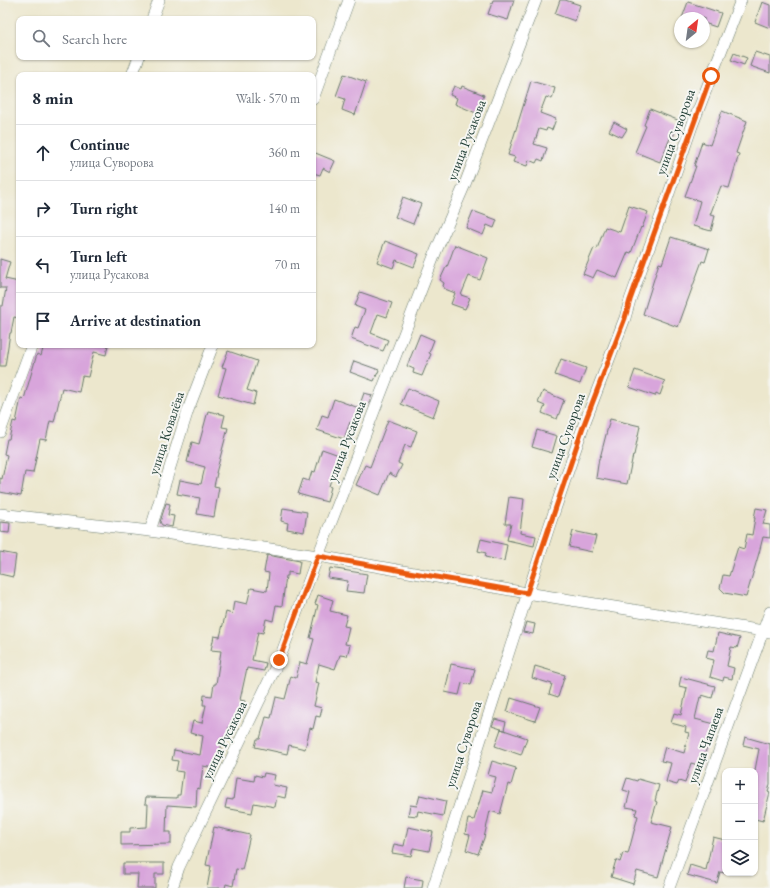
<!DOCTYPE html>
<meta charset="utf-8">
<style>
:root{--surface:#fff;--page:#f2f2f3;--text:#1f2937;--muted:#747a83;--line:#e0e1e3}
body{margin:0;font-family:"EB Garamond",serif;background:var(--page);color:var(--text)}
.controls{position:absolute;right:12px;bottom:12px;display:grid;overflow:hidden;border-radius:8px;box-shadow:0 1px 3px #0004}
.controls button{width:36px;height:36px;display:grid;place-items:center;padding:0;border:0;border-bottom:1px solid var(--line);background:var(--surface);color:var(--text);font:20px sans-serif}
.compass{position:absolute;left:674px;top:12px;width:36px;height:36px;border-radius:50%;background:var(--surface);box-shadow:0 1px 3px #0004;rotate:29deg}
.stop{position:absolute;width:12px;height:12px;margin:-9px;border:3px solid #ea580c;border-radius:50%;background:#fff}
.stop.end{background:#ea580c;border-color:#fff;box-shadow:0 1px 4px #0008}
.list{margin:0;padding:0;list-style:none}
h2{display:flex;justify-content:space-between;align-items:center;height:52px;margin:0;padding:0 16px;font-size:17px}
h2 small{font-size:13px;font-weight:400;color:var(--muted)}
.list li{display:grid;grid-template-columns:26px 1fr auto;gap:12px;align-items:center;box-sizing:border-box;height:56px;padding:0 16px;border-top:1px solid var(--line)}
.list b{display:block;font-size:15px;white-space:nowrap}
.list p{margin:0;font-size:13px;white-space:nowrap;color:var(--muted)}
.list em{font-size:13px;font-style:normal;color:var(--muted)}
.icon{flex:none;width:22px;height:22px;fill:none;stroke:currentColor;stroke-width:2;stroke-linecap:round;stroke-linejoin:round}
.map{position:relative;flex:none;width:770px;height:888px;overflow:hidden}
.search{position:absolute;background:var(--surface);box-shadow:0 1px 3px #0004;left:16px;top:16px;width:300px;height:44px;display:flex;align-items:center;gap:10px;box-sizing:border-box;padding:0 14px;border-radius:8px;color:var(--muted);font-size:15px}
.panel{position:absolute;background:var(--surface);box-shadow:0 1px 3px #0004;left:16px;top:72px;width:300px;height:276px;border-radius:8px}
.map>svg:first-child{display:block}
.building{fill:#d8a5db}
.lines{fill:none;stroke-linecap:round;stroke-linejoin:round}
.minor-casing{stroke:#67786a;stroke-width:12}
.minor{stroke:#fff;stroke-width:11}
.route{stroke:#ea580c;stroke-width:5}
.labels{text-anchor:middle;stroke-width:4;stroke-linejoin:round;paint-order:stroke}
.street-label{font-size:14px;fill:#1f3d34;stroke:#f6f6f2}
</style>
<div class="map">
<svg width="770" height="888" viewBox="0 0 770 888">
<rect width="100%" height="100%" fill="#f6f6f2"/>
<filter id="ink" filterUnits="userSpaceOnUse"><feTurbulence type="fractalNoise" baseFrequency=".025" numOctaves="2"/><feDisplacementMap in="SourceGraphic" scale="8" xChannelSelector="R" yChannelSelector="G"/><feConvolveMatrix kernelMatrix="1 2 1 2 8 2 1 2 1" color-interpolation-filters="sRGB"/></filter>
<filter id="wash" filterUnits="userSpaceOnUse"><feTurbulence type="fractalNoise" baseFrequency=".012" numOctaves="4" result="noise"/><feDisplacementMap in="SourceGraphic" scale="16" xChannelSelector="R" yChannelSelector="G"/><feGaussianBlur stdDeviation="0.9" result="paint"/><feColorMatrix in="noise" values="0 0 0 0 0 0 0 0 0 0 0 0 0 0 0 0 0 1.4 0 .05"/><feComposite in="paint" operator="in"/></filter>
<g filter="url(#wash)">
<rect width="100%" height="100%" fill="#ece7cd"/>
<g id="blocks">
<path class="building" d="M493,0H514L508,20L488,14Z
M560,0H565L580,5L575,21L555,14Z
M688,2L721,13L716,27L704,23V18H682Z
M762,2L770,5V28L755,22Z
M755,52L770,57V73L750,66Z
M734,53L747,58L744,65L731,60Z
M344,74L366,82L355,115L342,110L345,99L336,96Z
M531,81L555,88L552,99L546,97L540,113L556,119L552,130L547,128L546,131L539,129L534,144L547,148L543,161L538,159L536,163L529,160L527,166L513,162L515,157L508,155Z
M454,86L461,89L462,86L484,95L476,113L455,104L457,98L450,95Z
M650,109L680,121L673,137L671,136L660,162L635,152L646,126L644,125Z
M722,111L747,121L736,153L739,154L729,188L721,186L710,215L715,216L711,231L693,226L700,201L685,196L696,166H694L702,142L710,145Z
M614,122L627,129L622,137L609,131Z
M313,152L335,161L330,172L323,168L320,175L313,173Z
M403,197L421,204L413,224L395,217Z
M629,206L648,212L642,228L641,227L631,253L628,252L617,278L597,270L593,278L583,274L594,248L597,249L605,227L620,232Z
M473,211L497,220L494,228L487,225L483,235L466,228Z
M671,237L709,249L705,262L702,261L678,327L643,314L659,263L662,264Z
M385,241L419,254L414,267L396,260L393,268L377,262Z
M455,245L488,258L480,280L469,276L461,295L470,298L465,309L451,304L455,293L445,289L443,286L444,283L440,280L446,267H447Z
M0,259L10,262L5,279L19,282V318L14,317L11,333H10L5,366H0V306H3L6,288H0Z
M360,292L392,303L387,317L378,314L371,333L388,340L383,351L351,339L355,327L358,328L365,310L355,306Z
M420,334L434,340L429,353L431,354L422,376L413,373L414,369L407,366Z
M44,345H108L106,355L94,352L88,377L82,376L79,392L62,388L54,422L50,421L46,440L40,439L33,473L25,472L21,496L0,492V478L2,479L7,455L4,454L7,439H9L13,421L16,422L21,398L24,399L37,354L41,356Z
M228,351L257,361L247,390L256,393L253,405L218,395L226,368L222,367Z
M561,359L586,368L580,384L555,375Z
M354,361L379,370L374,381L350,372Z
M635,370L665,381L660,395L656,393L655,396L629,387Z
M408,388L439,401L433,417L401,404Z
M543,391L564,400L557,419L542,413L545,406L538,403Z
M364,393L372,395L368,406L360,404Z
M334,399L359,408L353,423L350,422L344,439L317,430L322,415L328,417Z
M208,411L225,415L222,427L228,428L216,473H217L214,486L219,487L214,517L197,514L200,498L177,494L180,480L201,484L205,467L187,462L192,442L199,444Z
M610,419L640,426L634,455H633L627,484L596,478L599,458H600Z
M388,420L417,431L411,447L405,445L398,463L402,465L396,477L389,473L380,495L356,485L365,465L370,467Z
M537,430L557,436L552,453L532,447Z
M322,449L339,455L329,486L331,487L327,502L298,494L303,479L309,481L312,471L315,472Z
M509,497L524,499L520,533L536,536L534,546L507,540L511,524H505Z
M166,503L170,504L168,515L174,516L172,527L162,525L160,522Z
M283,508L307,512L304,532L287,529L288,523L281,521Z
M756,508L767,510L763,524L770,525V538L763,537L759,553L746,597L725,593L720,588L723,575L729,576L738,547L744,549L747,534L752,535L755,518H754Z
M0,522L10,523L9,533L0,532Z
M573,531L596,536L592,552L569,547Z
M481,539L507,545L504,561L485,557L486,553L478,551Z
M0,552L16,555L13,577L0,574Z
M267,555L300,561L298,574L288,572V576H286L282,606L276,605L273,621L266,619L263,633L258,632L252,660L266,663L264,671L247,668L240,700L245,701L243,715H236L234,727L229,726L227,738L223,737L220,754H217L214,768L203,766L200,789L197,788L196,807L167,805L166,832H171V844L121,845V832H130V828L147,827L148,804H145L146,797L177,798V795H180L183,772L176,771L178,761L172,760L174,750L200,755L203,736L190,733L193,721L202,723L206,705H203L204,695L212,696L214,684H216L221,651L211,650L214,636L220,637L226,612L232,614L234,601L247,604L251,588L267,591L269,573L264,572Z
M330,568L367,574L364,593L346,591L348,581L328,578Z
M318,595L333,600L330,611L347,615L344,626L349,627L345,644L350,645L347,656L340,655L335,669L319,664L315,682L319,683L314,706L322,708L320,717L316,716L313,729L310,728L305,749L289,745L287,754L255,747L257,739H260L266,717L271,718L276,697L285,699L291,676L296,678L300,662L307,664L314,639L310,638L318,605L315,604Z
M526,622L535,624L533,634L523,632Z
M718,633L740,638L737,648L731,647L727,666L734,668L732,679L724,677L723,681L710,677L714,660L706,658L708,650L714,651Z
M451,664L475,669L471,685L462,683L459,695L445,692Z
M535,666L565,675L558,697L549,694L552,684L532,678Z
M681,677L715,686L712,698L702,695V698L700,697L695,719L715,724L713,735L710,734L702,766L691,763L685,783L679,781L677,785L666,782L671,763L661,761L665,747L684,753L689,733L685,732L686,727L671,723L674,713L681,715L687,688L679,686Z
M511,698L540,707L535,721L507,712Z
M495,719L506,722L504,730L492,726Z
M501,729L527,738L521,755L495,746Z
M745,737L770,744V784L768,792H770L763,821L755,819V770L759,749L743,745Z
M492,761L516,768L511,785L508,784L500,814L490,811L484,838L478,854L466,850L470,835L465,834L468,819L474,820L483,790L492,792L496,777L488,775Z
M264,773L275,775L273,785L287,788L285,798L277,796L275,807L254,803L252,813L225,808L227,799L233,800L236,778L254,781L255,775L263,777Z
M627,778L637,781L638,779L659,785L655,801L657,802L651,822L672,827L658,877L637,871L633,884L611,877L616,860L620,862L623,853L628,854L638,816L635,815L637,809L626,807L630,792L623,790Z
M420,795L446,801L443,816L418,811L417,816L408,815L410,805L417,806Z
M214,827L250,835L242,870L236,869L233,886L226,884L225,888H207L211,866L206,865Z
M408,827L433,832L429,851L413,848L411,856L392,853L394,844L404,846Z
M713,837L725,840V873L720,872L717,883L687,875L690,865L706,870Z
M123,863H164V874H155V888H137L138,874H123Z
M406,877L423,880L422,888H404Z"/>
</g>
</g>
<g filter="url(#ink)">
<use href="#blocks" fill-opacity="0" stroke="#67786a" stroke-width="1"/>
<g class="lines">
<defs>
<path id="minor" d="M152,19L159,0
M132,75L139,57
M313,99L349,0
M0,432L32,345
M0,514L150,531L318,556L527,593L770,632
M150,531L188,410L213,345
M172,888L179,867L279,660L318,556L436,251L465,184L536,0
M433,888L549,527L583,427L625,318L630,300L667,199L692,126L741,0
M669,888L770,612"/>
</defs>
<use href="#minor" class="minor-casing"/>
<use href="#minor" class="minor"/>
</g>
</g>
<g class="lines" filter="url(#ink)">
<path class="route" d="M279,660L318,556L527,593L583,427L625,318L630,300L711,76"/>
</g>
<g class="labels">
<g class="street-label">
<text transform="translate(675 132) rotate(-70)" y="5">улица Суворова</text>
<text transform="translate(466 140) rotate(-69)" y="5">улица Русакова</text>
<text transform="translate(166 433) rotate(-72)" y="5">улица Ковалёва</text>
<text transform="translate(565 436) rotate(-70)" y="5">улица Суворова</text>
<text transform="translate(346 441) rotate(-69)" y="5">улица Русакова</text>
<text transform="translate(224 740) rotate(-64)" y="5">улица Русакова</text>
<text transform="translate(463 744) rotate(-72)" y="5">улица Суворова</text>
<text transform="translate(705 745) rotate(-70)" y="5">улица Чапаева</text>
</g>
</g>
</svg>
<div class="controls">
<button>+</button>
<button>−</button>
<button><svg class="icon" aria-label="layers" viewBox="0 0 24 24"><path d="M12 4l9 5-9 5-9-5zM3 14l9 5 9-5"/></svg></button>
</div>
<svg class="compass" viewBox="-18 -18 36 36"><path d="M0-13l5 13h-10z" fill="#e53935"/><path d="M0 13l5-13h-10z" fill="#747a83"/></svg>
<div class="stop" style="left:711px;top:76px"></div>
<div class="stop end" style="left:279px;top:660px"></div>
<div class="search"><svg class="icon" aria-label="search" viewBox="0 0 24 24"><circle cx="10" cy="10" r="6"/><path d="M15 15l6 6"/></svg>Search here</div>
<section class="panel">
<h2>8 min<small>Walk · 570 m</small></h2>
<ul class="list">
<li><svg class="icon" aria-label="ahead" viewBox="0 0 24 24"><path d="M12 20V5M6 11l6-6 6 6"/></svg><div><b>Continue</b><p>улица Суворова</p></div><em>360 m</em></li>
<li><svg class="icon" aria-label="right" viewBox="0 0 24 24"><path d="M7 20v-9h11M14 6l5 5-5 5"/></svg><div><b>Turn right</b></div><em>140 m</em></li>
<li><svg class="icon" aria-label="left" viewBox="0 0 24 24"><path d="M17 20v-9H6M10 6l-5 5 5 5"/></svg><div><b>Turn left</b><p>улица Русакова</p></div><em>70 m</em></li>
<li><svg class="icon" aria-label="arrive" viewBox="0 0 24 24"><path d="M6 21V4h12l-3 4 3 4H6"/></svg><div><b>Arrive at destination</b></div></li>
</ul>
</section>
</div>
